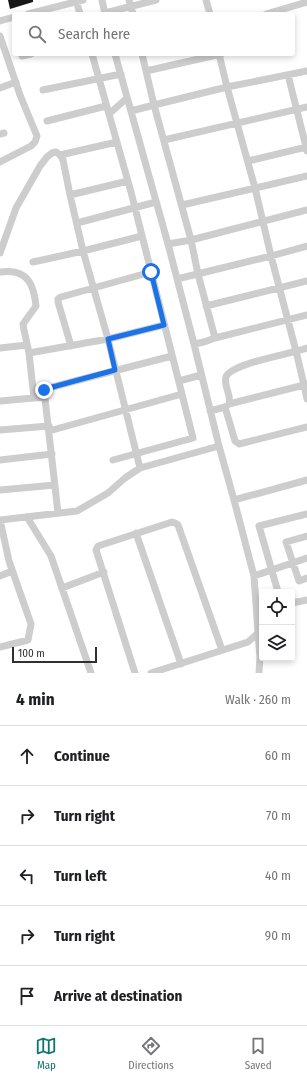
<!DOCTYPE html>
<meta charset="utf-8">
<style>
:root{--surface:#fff;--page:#f2f2f2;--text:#202124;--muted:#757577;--line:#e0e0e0;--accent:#0f766e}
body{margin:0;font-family:"Fira Sans Condensed",sans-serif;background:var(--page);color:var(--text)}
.controls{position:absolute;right:12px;bottom:12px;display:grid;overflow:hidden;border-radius:4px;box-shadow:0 2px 6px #0003}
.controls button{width:36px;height:36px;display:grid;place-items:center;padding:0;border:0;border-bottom:1px solid var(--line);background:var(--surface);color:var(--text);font:20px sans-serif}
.scale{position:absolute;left:12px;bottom:10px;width:85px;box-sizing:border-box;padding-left:4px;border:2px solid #303030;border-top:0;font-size:11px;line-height:14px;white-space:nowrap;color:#303030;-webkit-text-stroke:3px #fff;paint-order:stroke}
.stop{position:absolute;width:12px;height:12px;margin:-9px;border:3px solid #1a73e8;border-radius:50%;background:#fff}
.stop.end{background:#1a73e8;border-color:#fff;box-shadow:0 1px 4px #0008}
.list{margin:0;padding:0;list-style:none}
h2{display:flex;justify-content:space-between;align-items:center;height:52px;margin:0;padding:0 16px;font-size:17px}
h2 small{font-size:13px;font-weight:400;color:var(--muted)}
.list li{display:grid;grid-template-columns:26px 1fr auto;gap:12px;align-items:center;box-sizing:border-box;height:60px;padding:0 16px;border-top:1px solid var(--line)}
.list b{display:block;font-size:15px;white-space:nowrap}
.list em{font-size:13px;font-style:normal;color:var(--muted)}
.icon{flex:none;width:22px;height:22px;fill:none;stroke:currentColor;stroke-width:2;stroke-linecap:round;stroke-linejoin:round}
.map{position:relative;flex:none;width:307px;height:673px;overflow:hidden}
.search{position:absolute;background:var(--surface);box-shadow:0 2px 6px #0003;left:12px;right:12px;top:12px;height:44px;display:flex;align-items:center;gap:10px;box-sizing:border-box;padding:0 14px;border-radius:4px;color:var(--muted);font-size:15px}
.sheet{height:352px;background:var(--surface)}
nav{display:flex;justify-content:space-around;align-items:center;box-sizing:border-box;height:56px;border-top:1px solid var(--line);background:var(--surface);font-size:11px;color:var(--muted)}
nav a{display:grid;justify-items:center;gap:2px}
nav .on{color:var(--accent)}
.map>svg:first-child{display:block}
.building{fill:#171717}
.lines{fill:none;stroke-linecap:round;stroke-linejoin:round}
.minor{stroke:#cdcdcd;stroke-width:7}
.route{stroke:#1a73e8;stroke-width:5}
</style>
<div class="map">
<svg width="307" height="673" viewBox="0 0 307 673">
<rect width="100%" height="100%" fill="#fff"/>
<path class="building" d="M8,0H33V2L10,9Z"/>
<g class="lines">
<path class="minor" d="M76,0L80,14
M102,0L105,14
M129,0L133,14
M206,0L210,14
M105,13L156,0
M28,14L83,0
M266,14L307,2
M0,21L14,17
M0,36L20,95L37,136L35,142L31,146L0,162
M92,54L131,192L193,438L113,460
M115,54L168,244L194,344L219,446L234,500L254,576L258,633L248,642L151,673
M142,54L154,105L227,87L307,71
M219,54L227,87L255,188L271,256L296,351L304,385L229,404
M22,56L31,54
M146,71L221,54
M288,75L307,151
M0,88L16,82
M43,90L121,74
M131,111L154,105L191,240L168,244
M109,114L127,98
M47,121L106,106
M0,134L4,133
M164,140L307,107
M60,155L117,142
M248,161L307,147
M70,195L128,181
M182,205L307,176
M77,223L156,202
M0,253L16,208L40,166L47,157L52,153L56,152L60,155L63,160L70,195L83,251L108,339L140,468
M33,262L83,251L142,236
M0,272C7,271 16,271 22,275C32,280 35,296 36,306L23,324L24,330L29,353L34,398
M177,279L271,256L307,246
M206,306L307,281
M215,338L307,315
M194,344L204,342L215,338L198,274L191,240L307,210
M71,346L58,302V299L61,297L151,272
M0,348L27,345
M29,353L108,339L164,325
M179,381L201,375
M307,384L304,385L307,399
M0,401L45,397
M225,407L235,441L239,444L307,427
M210,411L225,407L229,404C232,395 223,386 226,377C231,363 292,354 307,348
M0,430L49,426
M49,431L182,394
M0,460L52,454
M0,490L55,485
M234,500L307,480
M58,513L44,390L49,388L71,382L172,356
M27,517L51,556L91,673
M0,520L77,511L108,493L125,478L140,468L219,446
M136,533L181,664
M307,536L286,542L299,581L307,578
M0,576L12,571
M254,576L307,558
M62,588L104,572
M278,592L259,526L307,514
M292,603L307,600
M0,647L28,640L31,624L9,561L0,520
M135,673L96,550L98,546L172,522L175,523L178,525L222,650
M259,673L260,657L258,633L261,630"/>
</g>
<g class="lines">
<path class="route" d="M44,390L49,388L115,370L108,339L164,325L151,272"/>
</g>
</svg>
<div class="controls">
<button><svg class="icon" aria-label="locate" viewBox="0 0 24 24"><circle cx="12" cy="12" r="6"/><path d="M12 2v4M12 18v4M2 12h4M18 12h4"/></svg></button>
<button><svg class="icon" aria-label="layers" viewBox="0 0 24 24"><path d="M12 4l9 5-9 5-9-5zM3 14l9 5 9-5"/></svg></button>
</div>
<div class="scale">100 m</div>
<div class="stop" style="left:151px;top:272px"></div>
<div class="stop end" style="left:44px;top:390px"></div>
<div class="search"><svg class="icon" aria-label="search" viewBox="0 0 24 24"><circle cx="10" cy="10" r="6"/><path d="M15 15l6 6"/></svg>Search here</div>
</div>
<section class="sheet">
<h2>4 min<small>Walk · 260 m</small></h2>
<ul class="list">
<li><svg class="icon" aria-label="ahead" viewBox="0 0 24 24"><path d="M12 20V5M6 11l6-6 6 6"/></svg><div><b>Continue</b></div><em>60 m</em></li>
<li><svg class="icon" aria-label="right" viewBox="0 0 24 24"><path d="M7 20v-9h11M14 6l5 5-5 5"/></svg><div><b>Turn right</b></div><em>70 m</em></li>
<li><svg class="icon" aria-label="left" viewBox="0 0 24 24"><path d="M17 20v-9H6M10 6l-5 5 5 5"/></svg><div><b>Turn left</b></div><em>40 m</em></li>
<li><svg class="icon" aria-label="right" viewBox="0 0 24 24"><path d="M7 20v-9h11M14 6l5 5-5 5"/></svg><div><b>Turn right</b></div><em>90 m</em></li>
<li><svg class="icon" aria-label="arrive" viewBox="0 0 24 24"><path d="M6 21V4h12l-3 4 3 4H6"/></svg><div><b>Arrive at destination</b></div></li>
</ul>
</section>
<nav>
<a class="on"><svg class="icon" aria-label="map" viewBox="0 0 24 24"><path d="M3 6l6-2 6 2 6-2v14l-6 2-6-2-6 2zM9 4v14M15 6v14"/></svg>Map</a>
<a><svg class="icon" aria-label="directions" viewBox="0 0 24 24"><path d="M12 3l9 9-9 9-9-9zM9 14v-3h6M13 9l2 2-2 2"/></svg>Directions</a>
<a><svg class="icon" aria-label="saved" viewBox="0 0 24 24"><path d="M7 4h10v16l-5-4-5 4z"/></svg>Saved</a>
</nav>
